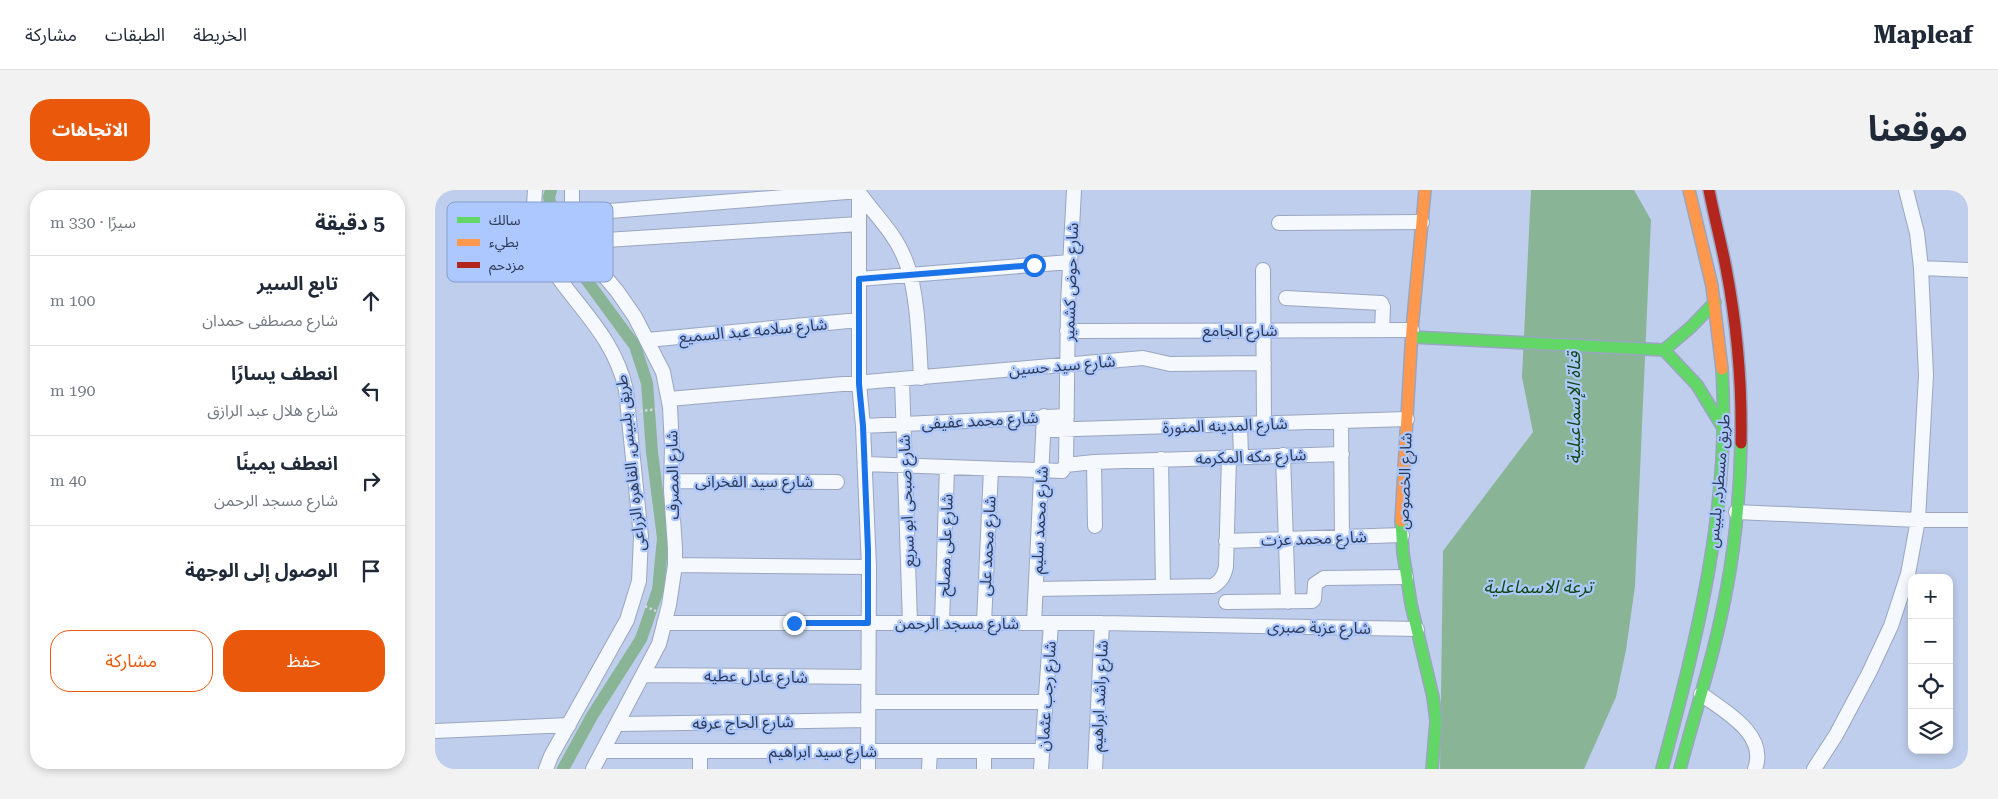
<!DOCTYPE html>
<html lang="ar">
<meta charset="utf-8">
<style>
:root{--surface:#fff;--page:#f2f2f3;--text:#1f2937;--muted:#747a83;--line:#e0e1e3;--accent:#ea580c}
body{margin:0;font-family:"Roboto Serif","Noto Sans Arabic",serif;background:var(--page);color:var(--text);direction:rtl}
.controls{position:absolute;right:15px;bottom:15px;display:grid;overflow:hidden;border-radius:10px;box-shadow:0 2px 8px #0003}
.controls button{width:45px;height:45px;display:grid;place-items:center;padding:0;border:0;border-bottom:1px solid var(--line);background:var(--surface);color:var(--text);font:25px sans-serif}
.stop{position:absolute;width:15px;height:15px;margin:-11px;border:4px solid #1a73e8;border-radius:50%;background:#fff}
.stop.end{background:#1a73e8;border-color:#fff;box-shadow:0 1px 5px #0008}
.list{margin:0;padding:0;list-style:none}
h2{display:flex;justify-content:space-between;align-items:center;height:65px;margin:0;padding:0 20px;font-size:21px}
h2 small{font-size:16px;font-weight:400;color:var(--muted)}
.list li{display:grid;grid-template-columns:32px 1fr auto;gap:15px;align-items:center;box-sizing:border-box;height:90px;padding:0 20px;border-top:1px solid var(--line)}
.list b{display:block;font-size:19px;white-space:nowrap}
.list p{margin:0;font-size:16px;white-space:nowrap;color:var(--muted)}
.list em{font-size:16px;font-style:normal;color:var(--muted)}
.actions{display:flex;gap:10px;padding:15px 20px}
.actions a{flex:1;padding:11px 0;border:1px solid var(--accent);border-radius:20px;text-align:center;font-size:18px;color:var(--accent)}
.actions .main{background:var(--accent);color:#fff}
.icon{flex:none;width:28px;height:28px;fill:none;stroke:currentColor;stroke-width:2;stroke-linecap:round;stroke-linejoin:round}
.map{position:relative;flex:none;width:1533px;height:579px;overflow:hidden;direction:ltr;border-radius:20px}
header{display:flex;align-items:center;gap:30px;box-sizing:border-box;height:70px;padding:0 25px;background:var(--surface);border-bottom:1px solid var(--line)}
header strong{font-size:24px}
nav{display:flex;gap:28px;margin-inline-start:auto;font-size:18px}
.intro{display:flex;align-items:center;justify-content:space-between;box-sizing:border-box;height:120px;padding:0 30px}
h1{margin:0;font-size:35px}
.button{padding:12px 22px;border-radius:20px;background:var(--accent);color:#fff;font-size:18px;font-weight:700}
main{display:flex;gap:30px;padding:0 30px}
aside{flex:1;background:var(--surface);border-radius:20px;box-shadow:0 2px 8px #0003}
.map>svg:first-child{display:block}
.water{fill:#8ab496}
.lines{fill:none;stroke-linecap:round;stroke-linejoin:round}
.canal{stroke:#8ab496;stroke-width:12}
.street-casing{stroke:#9aa6bf;stroke-width:16}
.fast-casing{stroke:#9aa6bf;stroke-width:14}
.slow-casing{stroke:#9aa6bf;stroke-width:14}
.jam-casing{stroke:#9aa6bf;stroke-width:14}
.path{stroke:#d2d6e0;stroke-width:2.5;stroke-dasharray:2.5 2.5;stroke-linecap:butt}
.street{stroke:#f5f8fc;stroke-width:14}
.fast{stroke:#63d668;stroke-width:11}
.slow{stroke:#ff974d;stroke-width:11}
.jam{stroke:#b3261e;stroke-width:11}
.route{stroke:#1a73e8;stroke-width:6}
.labels{text-anchor:middle;stroke-width:4.5;stroke-linejoin:round;paint-order:stroke}
.street-label{font-size:16px;fill:#2c3954;stroke:#adc8fe}
.water-label{font-size:18px;font-style:italic;fill:#104a13;stroke:#adc8fe}
.key{fill:#adc8fe;stroke:#869dcb;stroke-width:1}
.key-label{font-size:14px;fill:#2c3954}
</style>
<header>
<strong>Mapleaf</strong>
<nav><a>الخريطة</a><a>الطبقات</a><a>مشاركة</a></nav>
</header>
<div class="intro"><h1>موقعنا</h1><a class="button">الاتجاهات</a></div>
<main>
<div class="map">
<svg width="1533" height="579" viewBox="0 0 1533 579">
<rect width="100%" height="100%" fill="#bfceec"/>
<path class="water" d="M1096,0H1199L1216,30L1200,396L1191,460L1181,507L1149,579H1005L1008,361L1098,242L1087,187Z"/>
<g class="lines">
<path class="canal" d="M116,0L114,7L123,51L200,156L212,193L217,262L228,348L223,400L206,449L157,526L128,579"/>
<defs>
<path id="street" d="M100,0C98,23 100,51 112,71C140,116 179,145 191,200L206,347L204,391L192,430L116,566L111,579
M137,0V24L142,48L150,63L182,101L200,127L228,182L235,217L237,257L236,300L240,358V375L234,415L224,454L158,579
M423,1C438,23 459,42 469,67C483,98 484,153 486,188
M137,24L424,1V193L428,236L434,377L433,579
M844,33L987,32
M150,63L159,55L171,50L424,34
M1486,78L1533,80
M828,80L829,233
M424,89L635,72
M851,108L946,113L948,117L947,140
M632,141L977,140
M212,150L424,130
M467,190L475,433
M234,209L708,168L735,174L829,173
M906,231L907,347
M805,234L806,267
M428,236L632,226
M608,240L972,229
M848,265L853,412
M726,269L728,397
M659,272L660,336
M430,274L627,281L631,275L659,272L907,264
M631,275L633,114L639,0
M236,291L402,292
M1301,322L1483,330H1533
M791,351L967,345
M240,375L434,377
M601,399L778,396C786,391 789,386 791,377L794,267
M791,412L877,411L879,409L880,394L889,388L971,387
M229,433H667L982,439
M507,433L512,277
M549,433L556,279
M599,433L609,226
M209,485L433,487
M1266,504C1289,521 1333,544 1320,579
M433,512H611
M183,534L433,530
M0,541L134,535
M169,561H607
M265,579V561
M494,579L495,561
M549,579V561
M606,579L616,433
M660,579L667,433
M1379,579L1401,545L1434,483L1456,436L1473,384L1483,330L1491,185L1486,78L1482,43L1471,0"/>
<path id="fast" d="M977,147L1229,160L1262,195L1287,236
M1229,160L1256,137L1280,112
M966,331L968,363L976,414L998,507L1001,531L997,579
M1227,579C1262,448 1296,316 1287,179
M1245,579C1261,519 1281,459 1292,397C1301,349 1305,301 1306,253"/>
<path id="slow" d="M1254,0L1277,96L1287,179
M966,331L977,140L990,0"/>
<path id="jam" d="M1274,0C1279,26 1286,52 1291,78C1302,135 1307,195 1306,253"/>
</defs>
<use href="#street" class="street-casing"/>
<use href="#fast" class="fast-casing"/>
<use href="#slow" class="slow-casing"/>
<use href="#jam" class="jam-casing"/>
<path class="path" d="M205,221L224,219
M210,416L221,421"/>
<use href="#street" class="street"/>
<use href="#fast" class="fast"/>
<use href="#slow" class="slow"/>
<use href="#jam" class="jam"/>
</g>
<g class="lines">
<path class="route" d="M359,433H433V360L428,236L424,194V89L599,75"/>
</g>
<g class="labels">
<g class="street-label">
<text transform="translate(635 92) rotate(-88)" y="6">شارع حوض كشمير</text>
<text transform="translate(318 140) rotate(-5)" y="6">شارع سلامه عبد السميع</text>
<text x="805" y="146">شارع الجامع</text>
<text transform="translate(627 175) rotate(-5)" y="6">شارع سيد حسين</text>
<text transform="translate(545 230) rotate(-3)" y="6">شارع محمد عفيفى</text>
<text transform="translate(790 235) rotate(-2)" y="6">شارع المدينه المنورة</text>
<text transform="translate(816 266) rotate(-2)" y="6">شارع مكه المكرمه</text>
<text transform="translate(195 273) rotate(-96)" y="6">طريق بلبيس, القاهره الزراعى</text>
<text transform="translate(237 285) rotate(-91)" y="6">شارع المصرف</text>
<text x="319" y="297">شارع سيد الفخرانى</text>
<text transform="translate(969 291) rotate(-88)" y="6">شارع الخصوص</text>
<text transform="translate(1283 291) rotate(-85)" y="6">طريق مسطرد, بلبيس</text>
<text transform="translate(471 311) rotate(-92)" y="6">شارع صبحى ابو سريع</text>
<text transform="translate(604 330) rotate(-87)" y="6">شارع محمد سليم</text>
<text transform="translate(879 348) rotate(-2)" y="6">شارع محمد عزت</text>
<text transform="translate(510 355) rotate(-88)" y="6">شارع على مصلح</text>
<text transform="translate(552 356) rotate(-87)" y="6">شارع محمد على</text>
<text x="522" y="439">شارع مسجد الرحمن</text>
<text transform="translate(884 437) rotate(1)" y="6">شارع عزبة صبرى</text>
<text transform="translate(321 486) rotate(1)" y="6">شارع عادل عطيه</text>
<text transform="translate(611 506) rotate(-86)" y="6">شارع رجب عثمان</text>
<text transform="translate(664 506) rotate(-87)" y="6">شارع راشد ابراهيم</text>
<text transform="translate(308 532) rotate(-1)" y="6">شارع الحاج عرفه</text>
<text x="388" y="567">شارع سيد ابراهيم</text>
</g>
<g class="water-label">
<text transform="translate(1139 218) rotate(-90)" y="6">قناة الإسماعيلية</text>
<text x="1103" y="403">ترعة الاسماعلية</text>
</g>
</g>
<rect x="12" y="12" width="166" height="80" rx="8" class="key"/>
<rect x="22" y="27" width="23" height="6" fill="#63d668"/>
<rect x="22" y="49" width="23" height="7" fill="#ff974d"/>
<rect x="22" y="72" width="23" height="6" fill="#b3261e"/>
<g class="key-label">
<text x="54" y="35">سالك</text>
<text x="54" y="57">بطيء</text>
<text x="54" y="80">مزدحم</text>
</g>
</svg>
<div class="controls">
<button>+</button>
<button>−</button>
<button><svg class="icon" aria-label="locate" viewBox="0 0 24 24"><circle cx="12" cy="12" r="6"/><path d="M12 2v4M12 18v4M2 12h4M18 12h4"/></svg></button>
<button><svg class="icon" aria-label="layers" viewBox="0 0 24 24"><path d="M12 4l9 5-9 5-9-5zM3 14l9 5 9-5"/></svg></button>
</div>
<div class="stop" style="left:599px;top:75px"></div>
<div class="stop end" style="left:359px;top:433px"></div>
</div>
<aside>
<h2>5 دقيقة<small>سيرًا · 330 m</small></h2>
<ul class="list">
<li><svg class="icon" aria-label="ahead" viewBox="0 0 24 24"><path d="M12 20V5M6 11l6-6 6 6"/></svg><div><b>تابع السير</b><p>شارع مصطفى حمدان</p></div><em>100 m</em></li>
<li><svg class="icon" aria-label="left" viewBox="0 0 24 24"><path d="M17 20v-9H6M10 6l-5 5 5 5"/></svg><div><b>انعطف يسارًا</b><p>شارع هلال عبد الرازق</p></div><em>190 m</em></li>
<li><svg class="icon" aria-label="right" viewBox="0 0 24 24"><path d="M7 20v-9h11M14 6l5 5-5 5"/></svg><div><b>انعطف يمينًا</b><p>شارع مسجد الرحمن</p></div><em>40 m</em></li>
<li><svg class="icon" aria-label="arrive" viewBox="0 0 24 24"><path d="M6 21V4h12l-3 4 3 4H6"/></svg><div><b>الوصول إلى الوجهة</b></div></li>
</ul>
<div class="actions"><a class="main">حفظ</a><a>مشاركة</a></div>
</aside>
</main>
